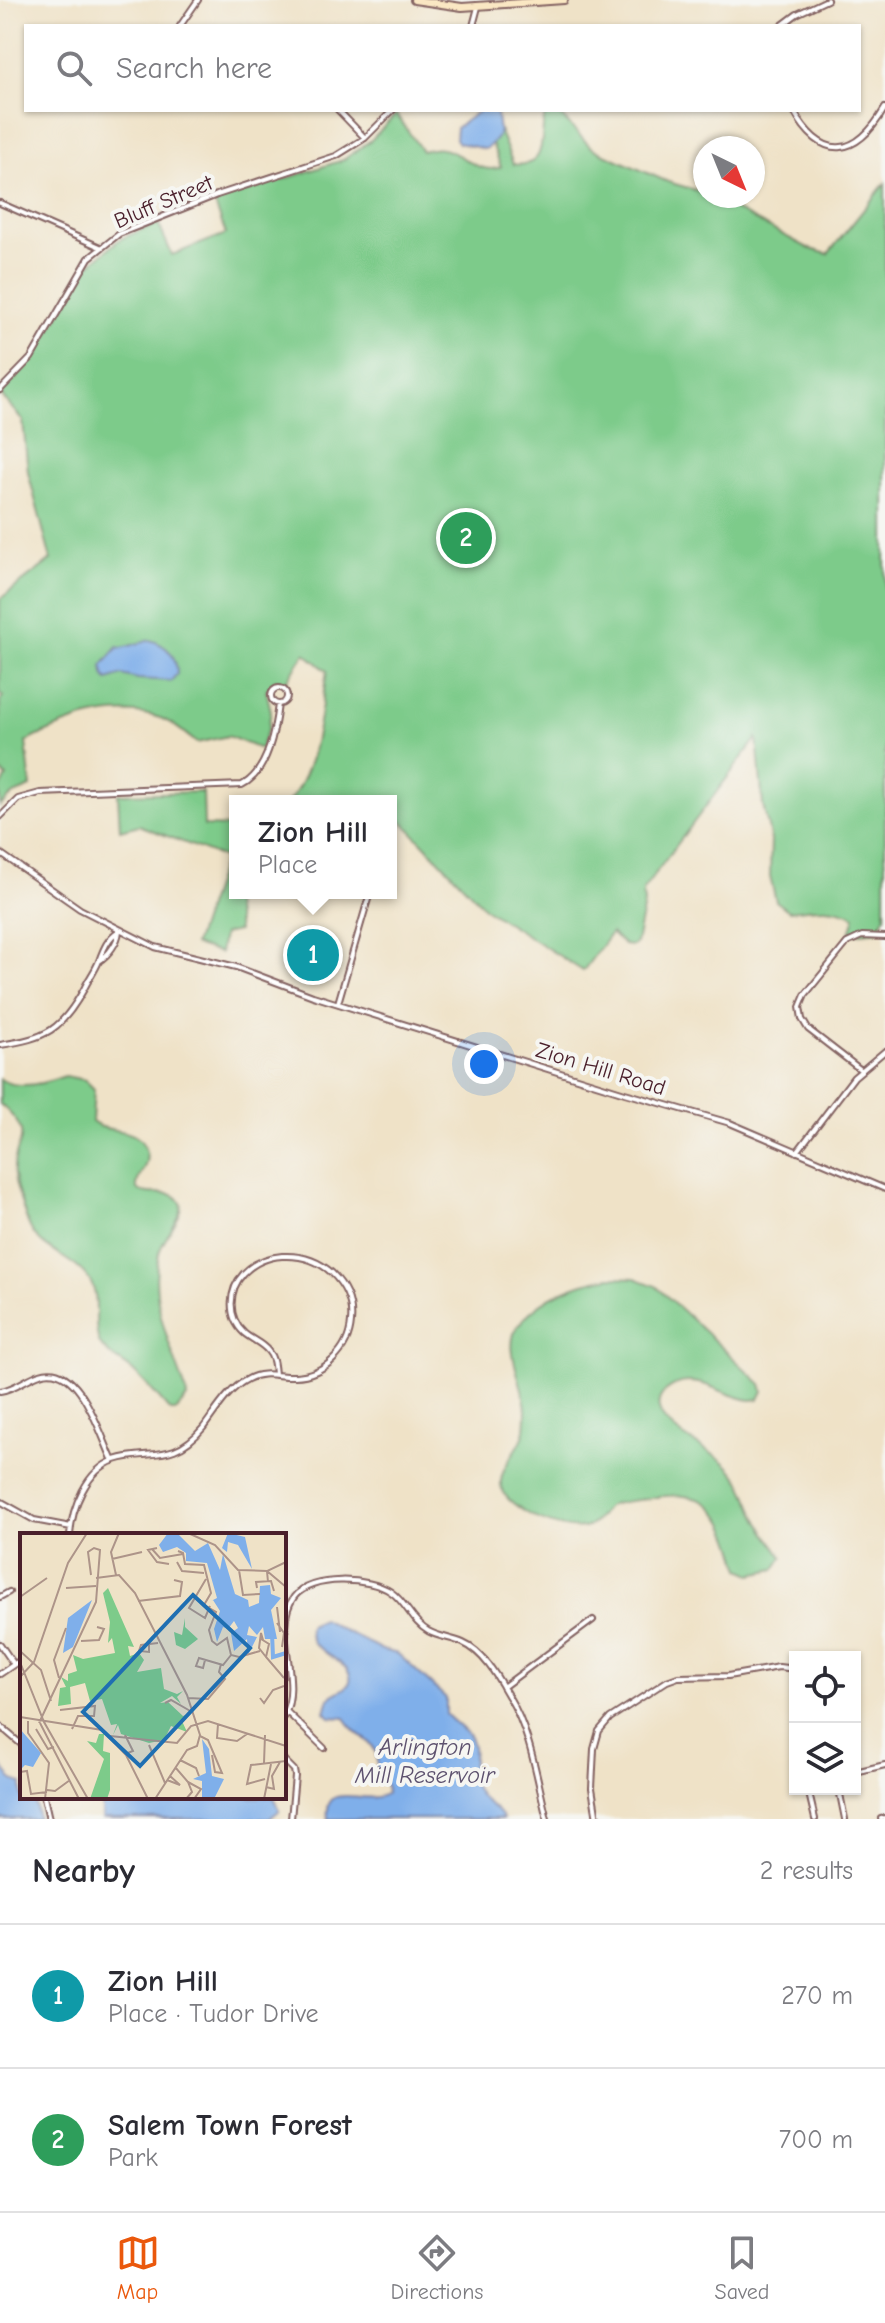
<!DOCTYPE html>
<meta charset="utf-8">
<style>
:root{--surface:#fff;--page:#f7f7f7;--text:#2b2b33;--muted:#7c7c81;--line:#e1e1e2;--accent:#ea580c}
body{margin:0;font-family:"Comic Neue",sans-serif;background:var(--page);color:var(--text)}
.controls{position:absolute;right:24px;bottom:24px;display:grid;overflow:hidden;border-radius:0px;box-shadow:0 2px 6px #0004}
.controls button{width:72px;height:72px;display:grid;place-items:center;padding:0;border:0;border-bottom:2px solid var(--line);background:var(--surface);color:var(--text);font:40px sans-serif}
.compass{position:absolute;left:693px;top:136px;width:72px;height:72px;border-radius:50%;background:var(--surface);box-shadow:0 2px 6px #0004;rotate:137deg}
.you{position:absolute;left:484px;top:1064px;width:28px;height:28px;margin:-20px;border:6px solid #fff;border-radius:50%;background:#1a73e8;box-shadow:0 0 0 12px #1a73e833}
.badge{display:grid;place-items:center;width:52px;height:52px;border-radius:50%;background:var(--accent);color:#fff;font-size:26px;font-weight:700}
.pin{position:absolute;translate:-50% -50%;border:4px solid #fff;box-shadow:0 2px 8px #0006}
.popup{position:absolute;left:229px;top:795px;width:168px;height:104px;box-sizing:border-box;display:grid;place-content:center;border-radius:0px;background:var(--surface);filter:drop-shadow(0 2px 6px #0005);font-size:26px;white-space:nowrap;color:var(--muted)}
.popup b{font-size:30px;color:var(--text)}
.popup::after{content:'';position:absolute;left:50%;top:100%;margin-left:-16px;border:16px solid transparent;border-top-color:var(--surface)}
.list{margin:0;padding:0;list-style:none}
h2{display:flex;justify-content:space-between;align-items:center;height:104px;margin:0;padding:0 32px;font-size:34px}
h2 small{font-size:26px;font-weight:400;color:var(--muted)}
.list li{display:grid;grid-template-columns:52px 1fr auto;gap:24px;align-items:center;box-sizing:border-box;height:144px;padding:0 32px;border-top:2px solid var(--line)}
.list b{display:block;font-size:30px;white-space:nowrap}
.list p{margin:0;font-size:26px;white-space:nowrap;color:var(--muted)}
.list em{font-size:26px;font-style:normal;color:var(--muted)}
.icon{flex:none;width:44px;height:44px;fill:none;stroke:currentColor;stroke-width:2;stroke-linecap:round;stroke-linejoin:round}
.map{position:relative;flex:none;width:885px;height:1819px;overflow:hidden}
.search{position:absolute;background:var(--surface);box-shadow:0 2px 6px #0004;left:24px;right:24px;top:24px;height:88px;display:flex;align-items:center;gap:20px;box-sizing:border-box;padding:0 28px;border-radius:0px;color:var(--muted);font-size:30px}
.sheet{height:392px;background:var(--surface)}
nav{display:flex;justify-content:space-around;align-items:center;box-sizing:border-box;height:112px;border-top:2px solid var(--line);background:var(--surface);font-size:22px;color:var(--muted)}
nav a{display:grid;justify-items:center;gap:4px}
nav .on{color:var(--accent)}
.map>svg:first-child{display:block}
.green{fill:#7dcb8a;stroke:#64755a;stroke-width:2}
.water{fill:#7fafea;stroke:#64678a;stroke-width:2}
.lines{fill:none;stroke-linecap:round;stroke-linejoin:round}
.street-casing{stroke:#846362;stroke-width:8}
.secondary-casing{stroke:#846362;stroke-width:10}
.street{stroke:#fff;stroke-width:4}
.secondary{stroke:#fae7c3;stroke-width:6}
.labels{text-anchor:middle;stroke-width:8;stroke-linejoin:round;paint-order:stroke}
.street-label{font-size:22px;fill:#4a1f2b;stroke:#f6f6f2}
.water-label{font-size:24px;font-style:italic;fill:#5d516e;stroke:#f6f6f2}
.inset-river{fill:none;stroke:#7fafea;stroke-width:4}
.inset-road{fill:none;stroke:#ad9489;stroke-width:2}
.view{fill:#1f6fb2;fill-opacity:0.15;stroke:#1f6fb2;stroke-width:4}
.inset-edge{fill:none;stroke:#4a1f2b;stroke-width:4}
</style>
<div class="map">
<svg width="885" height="1819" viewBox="0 0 885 1819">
<rect width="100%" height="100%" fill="#f6f6f2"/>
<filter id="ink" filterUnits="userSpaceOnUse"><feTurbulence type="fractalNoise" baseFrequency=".0125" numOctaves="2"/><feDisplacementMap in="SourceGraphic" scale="16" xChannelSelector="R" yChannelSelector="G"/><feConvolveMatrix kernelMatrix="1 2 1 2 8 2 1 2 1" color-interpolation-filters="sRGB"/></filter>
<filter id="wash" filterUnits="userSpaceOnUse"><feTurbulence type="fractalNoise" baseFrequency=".006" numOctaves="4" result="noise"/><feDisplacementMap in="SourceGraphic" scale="32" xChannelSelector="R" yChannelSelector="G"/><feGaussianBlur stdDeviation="1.8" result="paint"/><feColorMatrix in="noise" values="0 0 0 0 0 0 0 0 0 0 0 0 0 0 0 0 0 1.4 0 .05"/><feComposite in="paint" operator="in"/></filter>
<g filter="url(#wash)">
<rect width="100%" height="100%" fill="#efe2c7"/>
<path class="green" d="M479,110H491L513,164C552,170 538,128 546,112L558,113L591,147L600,152L668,182L699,191L810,249L828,254L885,183V916L879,931L850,934L855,916C832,904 813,908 789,911L776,901L770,877L771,840L763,805L757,738L643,890L644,904L636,943L633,946L624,945L611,933L583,971L486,909L397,816L391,818V801H289C317,767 320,713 327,671L305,653L286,682L275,680L266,690L271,711L268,729L260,749L228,736L197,743C186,735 173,722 160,718C113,703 67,721 26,742L31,787L14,794L0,806V789L7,777L0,771V701L3,696L0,695V599L51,560L28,472L23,421L1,395L34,357L89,265L120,239L158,223L172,255L226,234L214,202L343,160L371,140L396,114L422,151C457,138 471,178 501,167Z
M203,792L204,826L235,827L233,897L238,931L223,934L220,953L194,945L224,858L139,825L120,830L118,794Z
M65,1076L85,1080L94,1089L92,1122C107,1135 140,1124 146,1152C150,1167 135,1176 137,1189C150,1199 173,1186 181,1203C186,1214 162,1239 159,1253C148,1300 171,1347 186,1391L187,1398L176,1411H170C158,1397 146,1383 132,1370C122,1362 105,1354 99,1342C92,1323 101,1299 90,1281C74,1256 39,1252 28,1223C23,1208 16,1190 14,1175C11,1139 40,1139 0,1104V1079C18,1091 46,1083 65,1076Z
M611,1277L635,1278L656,1286L761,1384L763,1391L759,1399L751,1400C727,1398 704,1377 680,1383C668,1387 656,1396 659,1409C664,1431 709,1449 725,1463C747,1483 748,1503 762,1526C768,1537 776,1546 783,1557L775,1569L752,1574L741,1569C724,1510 712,1486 645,1499C635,1501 618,1501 609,1506C601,1511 597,1524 587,1527C571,1533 537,1520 524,1511C514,1504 502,1497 501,1484C500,1466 519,1451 524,1434C526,1428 526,1417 526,1410C525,1383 500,1346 520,1323C542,1296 577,1282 611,1277Z"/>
<path class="water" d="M480,110H494L496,113C500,131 502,138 485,149L458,143L455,139L456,128Z
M150,640C167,645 177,656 177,674L171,681L138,679L122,675L108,680L105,677L102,666L118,647L122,648Z
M322,1619L382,1650L398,1654L446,1698V1714C453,1722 463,1728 469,1736C479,1750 468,1770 474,1786C480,1802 495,1804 503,1819H328C323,1777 366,1808 387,1793L386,1786L376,1774C382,1737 361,1744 345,1718L330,1717L325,1712L329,1698C334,1693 340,1692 345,1688C366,1671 320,1652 313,1643C309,1637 308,1631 309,1625Z
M0,1763L13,1781L22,1784V1797H34L38,1819H0Z
M102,1797H274L280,1810L269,1819H102Z"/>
</g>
<g filter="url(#ink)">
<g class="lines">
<defs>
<path id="street" d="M180,26L198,0
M473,26L478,7
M781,26L797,14L827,0
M338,110L365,138
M793,110C822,162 856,158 885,108
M0,203L100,247
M0,390L31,358L89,258L119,234L217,195L336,156L365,138L393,110
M271 696a8 8 0 1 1 16 0a8 8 0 1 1-16 0Z
M0,817L18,799L40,793L242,785C268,772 275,730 278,704
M0,853L80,909L155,947L236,967L313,996L625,1093L730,1123L885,1189
M99,961C109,955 118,942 119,931
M338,1003L369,896
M0,1045C46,1038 61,1031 84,989C88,980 95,971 99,961C103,950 108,937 119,931
M861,1070L808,1029L802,1019L800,1007L805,995L847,943L862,936L885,937
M797,1152L854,1077L885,1051
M0,1391C15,1389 25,1379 40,1374C79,1360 100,1434 113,1461
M0,1501L34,1520L71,1527
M70,1535C72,1508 86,1470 115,1460C150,1449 173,1464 203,1428C216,1411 228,1389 248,1379C264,1370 278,1377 295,1376C324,1375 349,1351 351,1322C353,1303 345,1286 332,1273C318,1260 301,1255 282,1256C267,1257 254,1263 244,1273C228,1290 227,1317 244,1333C252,1340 262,1343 268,1351C274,1358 274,1365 275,1374
M0,1597L9,1592
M0,1644L13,1663
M0,1674L22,1659
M503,1687L593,1620
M287,1712L324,1748
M284,1716C303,1681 271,1628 294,1597C310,1575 370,1577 391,1592C406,1602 412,1622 428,1631C438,1637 452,1638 463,1643C484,1652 498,1678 509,1697C531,1733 537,1780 547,1819
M0,1726L22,1745
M284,1760L294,1770L295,1776L291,1819
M855,1772L885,1765
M808,1789L815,1819
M839,1789L845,1819
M44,1797L49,1819
M597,1819L592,1788L594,1749L599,1731L610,1718L667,1681L678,1677L728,1676L779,1667L795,1669
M881,1819L885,1818"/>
<path id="secondary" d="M414,0L462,7L564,0"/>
</defs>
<use href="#street" class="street-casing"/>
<use href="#secondary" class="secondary-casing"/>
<use href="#street" class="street"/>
<use href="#secondary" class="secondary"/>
</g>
</g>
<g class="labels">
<g class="street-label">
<text transform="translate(163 201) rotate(-23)" y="8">Bluff Street</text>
<text transform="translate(601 1068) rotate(17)" y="8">Zion Hill Road</text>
</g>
<g class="water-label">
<text x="425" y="1755">Arlington<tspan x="425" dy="28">Mill Reservoir</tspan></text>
</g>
</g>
<g transform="translate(20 1533)">
<rect width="266" height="266" fill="#efe2c7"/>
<path d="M88,55L114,114L108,113L110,123L119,120L124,127L117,139L141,135L144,156L157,161L163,158L157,164L161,171L152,163L140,170L148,169L163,183L171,180L162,188L167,199L151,193L144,207L129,210L101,201L98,192L93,202L97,191L91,192L82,166L70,168L65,150L50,154L51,171L38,173L40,155L46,154L41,144L48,148V141L57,138L53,122L63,126L95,120L92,105L88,110L90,89L83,60ZM165,85V94L178,106L165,116L156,112L154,99L162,102ZM79,201H84L83,218L90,220V257L87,266H70L84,226L67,208L76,210Z" fill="#7dcb8a"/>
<path d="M148,0H157L175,18L188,10L200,37L203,21L215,61L228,67L229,74L239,70L240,53L250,52L251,61L261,65L251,77L257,106H245L243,94L237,102L229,93L227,102L237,104L228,122L227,106L214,118L211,100L218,95L214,88L208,96L203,94L197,109L194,96L200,78L193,67L187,70L197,65L187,30L166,28V20L157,14L143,19L139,12ZM208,0L225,4L232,36L218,12L208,9L207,19L202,15ZM72,67L53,114L43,120L48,85ZM0,196L21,220L13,234L5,232L0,237ZM182,206L189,216L192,243L204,246L194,266H182V248L173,246L186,240Z" fill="#7fafea"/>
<path class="inset-river" d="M252,100L253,124L266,120"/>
<path class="inset-road" d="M168,0L195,12L218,37L247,38L266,54M137,15L128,17L137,29L149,31M132,16L140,25L163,21M158,18L163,20L165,31L184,32L191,60L184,72L196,79L189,97L192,108L197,112L207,105L211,122L219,124L240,118M92,26L122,19M157,29L162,38L184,40M219,37L223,62L240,61M96,42L91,19L99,0M76,45L99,42L115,60L167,162L180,202L177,213L167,217L135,266M186,46L169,75L185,85L190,73M248,49L247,38L266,29M46,55L76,53M237,55L236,49L251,48L254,58M0,64L27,45M118,68L160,63L162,49L154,47M257,74L260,99M257,90L264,100L262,114M241,106L249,111L246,124L264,145M243,107L241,100L239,115L246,124M61,108L79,107L84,96L77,94M129,112V119L119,118L121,112L138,110M0,118L21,137L31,168M185,127L183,135L176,133L179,125L203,132L211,122M0,129L24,189L68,266M266,139V217M0,144L14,129L48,30L67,0M39,145L34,127L46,95M168,165L188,166L205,146L199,139L201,131M240,165L244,170L253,157L264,153M145,170L151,167L172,179M40,177L75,173L74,183H58L52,196M0,184L82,197L106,222L128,266M8,188V200L29,230L25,266M19,190L76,69L80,17L74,15L68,19L71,42M20,190L59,266M198,191L197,205L217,208L227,201M16,196L28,216L34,214M90,203L157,210L171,193L188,188L266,213M180,203L188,207L202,240L195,239L192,222M129,212L145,250M105,221L113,218L105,202M160,227L176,235L179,243M244,230L245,202M155,234L168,249L172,259L166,266M0,239L7,238L11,261L27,259M245,246L227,251L231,232L266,228M147,247L160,252L150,243M168,249L181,256L174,266M246,254L254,256L252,243L260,229M27,257L35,258L50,247M244,266L251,231"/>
<path class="view" d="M173,62L230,115L120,233L63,179Z"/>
<rect width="266" height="266" class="inset-edge"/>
</g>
</svg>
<div class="controls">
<button><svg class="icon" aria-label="locate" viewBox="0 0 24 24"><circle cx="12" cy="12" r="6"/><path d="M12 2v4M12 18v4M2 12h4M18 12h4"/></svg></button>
<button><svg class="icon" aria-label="layers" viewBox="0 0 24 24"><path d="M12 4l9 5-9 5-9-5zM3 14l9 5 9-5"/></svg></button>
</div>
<svg class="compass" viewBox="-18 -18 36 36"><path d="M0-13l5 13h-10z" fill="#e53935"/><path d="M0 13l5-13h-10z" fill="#7c7c81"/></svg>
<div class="you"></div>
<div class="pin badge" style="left:313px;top:955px;background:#0f9aa8">1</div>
<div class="popup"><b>Zion Hill</b>Place</div>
<div class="pin badge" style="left:466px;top:538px;background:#2e9e5b">2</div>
<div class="search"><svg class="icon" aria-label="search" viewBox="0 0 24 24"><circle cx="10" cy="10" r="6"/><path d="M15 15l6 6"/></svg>Search here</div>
</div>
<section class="sheet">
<h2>Nearby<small>2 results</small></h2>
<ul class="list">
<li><span class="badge" style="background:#0f9aa8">1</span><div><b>Zion Hill</b><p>Place · Tudor Drive</p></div><em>270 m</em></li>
<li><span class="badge" style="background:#2e9e5b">2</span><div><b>Salem Town Forest</b><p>Park</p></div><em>700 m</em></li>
</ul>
</section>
<nav>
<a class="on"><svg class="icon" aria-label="map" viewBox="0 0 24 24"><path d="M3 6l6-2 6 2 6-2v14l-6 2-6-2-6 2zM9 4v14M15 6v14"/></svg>Map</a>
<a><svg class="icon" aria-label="directions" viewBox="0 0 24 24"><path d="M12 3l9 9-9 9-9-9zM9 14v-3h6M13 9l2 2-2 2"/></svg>Directions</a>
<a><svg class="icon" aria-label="saved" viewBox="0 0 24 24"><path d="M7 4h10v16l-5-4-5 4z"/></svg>Saved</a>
</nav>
